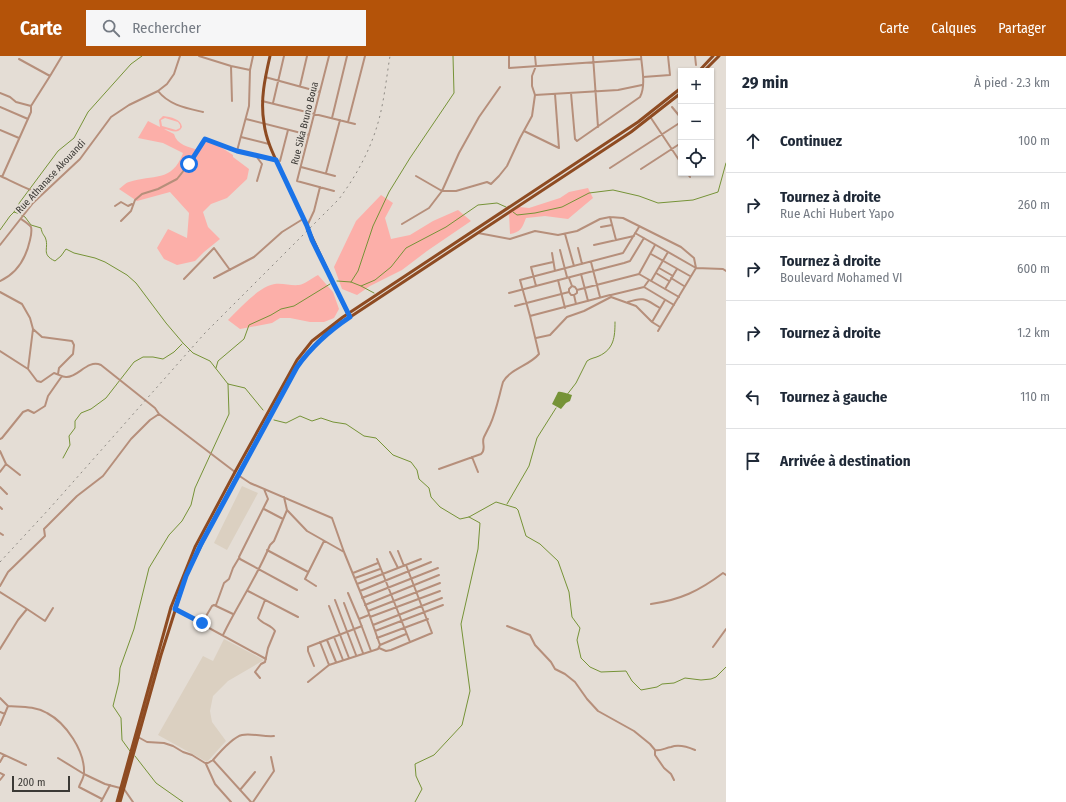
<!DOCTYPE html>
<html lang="fr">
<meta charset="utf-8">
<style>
:root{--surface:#fff;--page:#f6f6f7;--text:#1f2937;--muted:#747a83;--line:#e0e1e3;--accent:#b45309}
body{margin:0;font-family:"Fira Sans Condensed",sans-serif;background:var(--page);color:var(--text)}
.controls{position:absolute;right:12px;top:12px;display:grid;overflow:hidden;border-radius:0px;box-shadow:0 1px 3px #0004}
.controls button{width:36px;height:36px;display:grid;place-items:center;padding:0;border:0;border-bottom:1px solid var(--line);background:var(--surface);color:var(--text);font:20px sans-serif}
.scale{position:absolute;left:12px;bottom:10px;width:58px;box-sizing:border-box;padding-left:4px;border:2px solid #3b3935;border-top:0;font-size:11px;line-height:14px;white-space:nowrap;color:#3b3935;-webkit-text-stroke:3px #e4ddd5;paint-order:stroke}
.stop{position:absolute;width:12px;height:12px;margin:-9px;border:3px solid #1a73e8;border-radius:50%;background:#fff}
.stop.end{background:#1a73e8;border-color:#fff;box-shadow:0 1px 4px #0008}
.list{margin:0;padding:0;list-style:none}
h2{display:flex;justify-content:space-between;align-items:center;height:52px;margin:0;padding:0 16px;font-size:17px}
h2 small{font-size:13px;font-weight:400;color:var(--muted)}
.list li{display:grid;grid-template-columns:26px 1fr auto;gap:12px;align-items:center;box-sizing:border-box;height:64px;padding:0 16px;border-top:1px solid var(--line)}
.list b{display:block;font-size:15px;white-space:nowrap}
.list p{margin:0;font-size:13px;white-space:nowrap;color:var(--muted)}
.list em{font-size:13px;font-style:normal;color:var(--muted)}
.icon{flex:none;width:22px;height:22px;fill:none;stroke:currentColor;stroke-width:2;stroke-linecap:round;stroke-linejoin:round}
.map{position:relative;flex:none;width:726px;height:746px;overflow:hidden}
header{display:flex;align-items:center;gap:24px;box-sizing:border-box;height:56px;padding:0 20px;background:var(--accent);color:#fff}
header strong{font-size:19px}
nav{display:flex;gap:22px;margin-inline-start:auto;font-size:14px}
.search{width:280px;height:36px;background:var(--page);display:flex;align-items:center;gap:10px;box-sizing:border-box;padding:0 14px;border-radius:0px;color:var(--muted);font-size:15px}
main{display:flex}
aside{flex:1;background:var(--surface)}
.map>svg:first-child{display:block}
.built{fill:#dbd0c1}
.green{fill:#fcafa9;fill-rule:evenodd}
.water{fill:#769337}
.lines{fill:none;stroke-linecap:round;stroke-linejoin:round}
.stream{stroke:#769337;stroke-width:1}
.minor{stroke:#b68f7b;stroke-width:2}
.major{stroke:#8e4b22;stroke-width:3}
.rail{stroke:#8d8983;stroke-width:1;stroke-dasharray:2 4;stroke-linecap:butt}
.major-bridge{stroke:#8e4b22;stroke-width:3}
.route{stroke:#1a73e8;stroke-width:5}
.labels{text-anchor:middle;stroke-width:4;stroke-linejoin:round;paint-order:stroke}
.street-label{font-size:10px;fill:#3b3935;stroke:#e4ddd5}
</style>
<header>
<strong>Carte</strong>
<div class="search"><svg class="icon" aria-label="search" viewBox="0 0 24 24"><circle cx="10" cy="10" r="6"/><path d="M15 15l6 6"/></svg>Rechercher</div>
<nav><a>Carte</a><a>Calques</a><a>Partager</a></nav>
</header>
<main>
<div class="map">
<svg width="726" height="746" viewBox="0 0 726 746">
<rect width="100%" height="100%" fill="#e4ddd5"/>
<path class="built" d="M242,430L258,437L227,494L214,487Z
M224,583L264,604L228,625L213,640L210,655L212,666L226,685L207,706L158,679L203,600L213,605Z"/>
<path class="green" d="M163,60C171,61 181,63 182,71C178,79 171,74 164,73L174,78C177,89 188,91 199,94L207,85L216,88L233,99V101L249,113L247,123L227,142L211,148L203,156L208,171L220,183L204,196L195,205L177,209L164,203L157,192L168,173L187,182L189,157L170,136L137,145L119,133C122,131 125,127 129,126C153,118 172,127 183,97L163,87L138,82L148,65L160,71L159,64ZM165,62L178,66L180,69V72L176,74L162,70L161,64Z
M588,132L593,142L568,163L545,160L526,162C522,172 521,176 510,178L509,157L519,151L529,152L560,142L569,136Z
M381,139L393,147L385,162L391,183L410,179L433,165L458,154L471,165L427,195L402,214L370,230L357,239L342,233L334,211L356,165Z
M318,219L333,236L339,253L334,262L324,266H310L290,262H280L272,267L240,273L228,264C240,252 253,237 268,230C279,225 288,230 299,229C305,228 312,222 318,219Z"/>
<path class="water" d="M558,336C562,335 567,338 572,339L570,345L566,347L561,353L552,348Z"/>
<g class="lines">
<path class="stream" d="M14,156L20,146L58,95L74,82L88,56L131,8L142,0
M513,156L517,159L535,157L562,151L589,137L613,134L639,140L658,147L693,144L718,136L726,107
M0,174L10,160L14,156L20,158L25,161L31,169L41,172C42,177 43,178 45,181C50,192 40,198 55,205L61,200L66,193L74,197L95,202L105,206L127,219L136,227L166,267L183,287L193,297L210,305L228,328L245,332L263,354
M337,225L351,226L361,230L375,224L391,211L406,192L446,171L478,149L497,147L506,151
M351,226L358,215L373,170L389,136L410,102L454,37L453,0
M361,230L374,237
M216,312L218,305L244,283L249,269L271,259L281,253L294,250L330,228
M566,340L576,327L587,305C591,302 595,302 599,300C614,293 615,281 615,266
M274,364L286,367L300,360L312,365L321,362L333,366L346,368L364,380L376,382L393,399L411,406L417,414L419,423L429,432L431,441L440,451L460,463L469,461L496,446L516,452L518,454L526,480L540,488L558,505L569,536L572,561L580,572L577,584L581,602L590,611L601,616L626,615L632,625L641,634L657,631L662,628L674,627L685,622L701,624L711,623L716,621L726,611
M63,402L70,389L69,380L75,372V365L81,357L91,353L106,342L134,306L143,301H153L163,303L174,296L182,288
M507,448L529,410L537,382L556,352
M130,695L122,684L121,662L113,650L119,626L120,612L134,573L149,512L169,479L182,465L191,449L195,432L229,358L228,328
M135,700L156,727L183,746
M415,746L422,733L416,720L415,708L434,699L462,669L470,635L461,568L478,493L480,467L469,461"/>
<path class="minor" d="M199,0L231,10L250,14
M329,0L297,125L334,135
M509,0V12L641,3
M593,0L598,71
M695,0L696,9
M231,10L232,45
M50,20L62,0
M265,21L320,36
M643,21L670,19L668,0
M300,30L307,0
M158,35C169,49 186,52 203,56
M0,37L10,41L16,46L31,50
M571,37L575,83L577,85L640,41C646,30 642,12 641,0
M535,39L618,34L642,29
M262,45L355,68
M273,47L284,0
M0,51L28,63
M672,51L681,62
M332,62L347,0
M651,62L681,107
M246,63L309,79
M348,66L365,0
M0,74L19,82
M524,75L559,92L555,38
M241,81L269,88
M237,95L249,50L250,14L253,0
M256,100L262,108L257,125
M280,105L288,74
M301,111L335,120
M610,112L681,66
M641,113L681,87
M326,117L340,64
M687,117L690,121
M0,120C14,126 27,134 42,138
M416,120L442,135H456L487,126L491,128L499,120L507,110L520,82L532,60L535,39L532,30V20L536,10L535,0
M2,121L31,56V50L50,20L19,3
M115,150L121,146L128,150L132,148
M610,161L616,184
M121,165L131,155L135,144L142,138L158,133L177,123L189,108L205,83L237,95L276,104
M402,168L429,152L442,135L459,97L479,61L500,31
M307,170L314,155L320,131
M601,171L612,169
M478,177L510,183L535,175L558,179L577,175L600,163L610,161L623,162L681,191L694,202L696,212L658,275
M635,177L696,212L723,213L726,215
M565,178L574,210
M0,189L33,147L80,103L111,61L129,49L158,35L167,28L174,18L180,0
M594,189L634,180
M578,192L582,208
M560,194L567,221L569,222L572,230
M552,197L555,215
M651,198L690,220
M591,206L600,241
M659,212L673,220
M656,217L669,225
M581,218L588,245
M639,218L655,189
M214,222L254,201L282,176L303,163
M671,222L684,230
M184,223L214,192L230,214
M558,224L565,252
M0,225C18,217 26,202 30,184C31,180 32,175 31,171C29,168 24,165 21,163
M651,225L668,196
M536,230L531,211L553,206
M644,231L649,224
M665,233L677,213
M577,234L639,218L679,241
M0,236L22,248L30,262L33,273L28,313
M509,237L624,207L630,205L644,182
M574,239L576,248
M611,239L644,231L674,249
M628,246C645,240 646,244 660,252
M515,250L569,236L571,239H574L577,237V234L575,231L572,230L569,233V236
M530,260L610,239
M652,266L665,244
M33,273L42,281L72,285L74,289L73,298L59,312L58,318
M536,282L550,279L567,261L584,255L611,241L636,250L652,266L660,271
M0,295L28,313L37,325L41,326L54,317C58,318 62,321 66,321C78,322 87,303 101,309L155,352L159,358L235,416
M0,383L2,382L23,356L28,354L34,357L45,350L48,340L62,320
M0,395L6,408L20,419
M472,401L478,416
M439,413L481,398C487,393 481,387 484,381C486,377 488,373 490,369C496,356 499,340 503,326C511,312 529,310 539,298L530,260L520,224L623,197L639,171
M0,416L6,408
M238,419L250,427L332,462L344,496L368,555L380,589L378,593L329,609L308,626
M0,431L7,438
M264,433L268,443L239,501L240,503L297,534
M284,441L287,454L307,475L344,496
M0,451L2,453
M264,453L283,463
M0,477L3,479
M267,494L308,516
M398,495L404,510
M390,496L398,512
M377,503L410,586
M353,517L378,507
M355,522L380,513
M357,528L421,503
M0,530L8,516L45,480L44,473L77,440L103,420L131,383L150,364L159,358
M316,530L305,523L324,485
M248,535L298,561
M360,535L431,506
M0,536L27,553L18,564L0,593
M348,537L359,563
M362,542L438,512
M335,544L356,599
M344,547L363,597
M651,548C680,544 699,535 723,517L726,519
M216,549L224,527L229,523L233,512L239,502
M365,549L439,519
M329,550L349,602
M27,553L45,565L53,552
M176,554L266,603
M368,555L440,527
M369,559L359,563L371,595
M370,561L440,535
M202,567L212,550L214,549L233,558
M373,569L442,542
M507,570L530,579L535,589L551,606L555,613L565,618L575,626L587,643L598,655L634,675L650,688L655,694V699L664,712L671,718L674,724
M375,575L443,549
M223,579C238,548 257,521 270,489L274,485L287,454
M334,581L343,604
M377,582L428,563
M327,584L336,606
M320,586L329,609
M380,589L406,578
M713,591L726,573
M379,592L386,595L391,594L432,577L406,509
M314,610L308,595V591L362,570
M260,622L255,616L261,608L265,606L268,592L275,575C272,569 262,568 258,562L265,544
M0,642L8,650C21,651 35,650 47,657C66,667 85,695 84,717C84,722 80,727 79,731L102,743
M0,656L5,658
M0,669L8,650
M138,681L147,686L164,687L173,690L183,696L192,699L205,707H208L213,704L251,746
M655,694C661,695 665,692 671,691C679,688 688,691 695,694
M0,697L26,709
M58,702L84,718L105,728L124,733L133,746
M213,704C219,697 233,681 242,679C251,677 264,681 274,680
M0,706L4,699
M206,708L215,728L231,746
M0,717L4,719L0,724
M240,734L255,716
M101,746L110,729
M253,746L274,715L271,701"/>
<path class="major" d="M270,0C265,22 260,44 264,67C266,85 275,102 283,119C291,136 299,154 308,172
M699,15L713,0
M704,15L719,0
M310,177L348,258
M117,746L171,551L195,491L235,416L297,304L312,285L343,261L638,66L681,32
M120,746L161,599L186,520L215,461L292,320C303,301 317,284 335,271L631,76L681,37"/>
<path class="rail" d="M0,506L50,452L205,277L339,143C359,116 374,87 381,55C385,37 387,18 390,0"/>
<path class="major-bridge" d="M308,172L310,177"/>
</g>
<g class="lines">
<path class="route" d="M189,108L205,83L237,95L276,104L307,170L312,184L350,261C329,275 312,290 297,311L201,488L186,520L175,553L202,567"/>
</g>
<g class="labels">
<g class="street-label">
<text transform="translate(304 67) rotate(-76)" y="4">Rue Sika Bruno Boua</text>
<text transform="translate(50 120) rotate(-47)" y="4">Rue Athanase Akouandi</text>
</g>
</g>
</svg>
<div class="controls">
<button>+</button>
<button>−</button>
<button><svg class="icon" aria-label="locate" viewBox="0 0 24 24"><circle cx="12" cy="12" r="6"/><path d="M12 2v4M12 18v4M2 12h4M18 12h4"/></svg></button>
</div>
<div class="scale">200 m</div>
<div class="stop" style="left:189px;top:108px"></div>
<div class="stop end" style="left:202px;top:567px"></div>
</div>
<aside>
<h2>29 min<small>À pied · 2.3 km</small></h2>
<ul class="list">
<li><svg class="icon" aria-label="ahead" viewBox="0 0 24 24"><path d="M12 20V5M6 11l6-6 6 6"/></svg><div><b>Continuez</b></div><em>100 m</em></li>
<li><svg class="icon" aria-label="right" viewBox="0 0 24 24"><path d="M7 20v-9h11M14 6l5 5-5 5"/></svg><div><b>Tournez à droite</b><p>Rue Achi Hubert Yapo</p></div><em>260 m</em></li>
<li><svg class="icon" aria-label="right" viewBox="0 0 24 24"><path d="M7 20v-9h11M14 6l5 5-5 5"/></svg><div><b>Tournez à droite</b><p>Boulevard Mohamed VI</p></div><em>600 m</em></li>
<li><svg class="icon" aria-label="right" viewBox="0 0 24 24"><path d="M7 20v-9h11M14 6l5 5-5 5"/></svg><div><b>Tournez à droite</b></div><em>1.2 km</em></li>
<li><svg class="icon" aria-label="left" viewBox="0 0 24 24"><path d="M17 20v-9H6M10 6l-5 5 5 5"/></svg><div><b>Tournez à gauche</b></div><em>110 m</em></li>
<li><svg class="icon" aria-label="arrive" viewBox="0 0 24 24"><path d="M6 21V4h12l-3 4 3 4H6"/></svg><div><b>Arrivée à destination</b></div></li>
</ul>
</aside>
</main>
